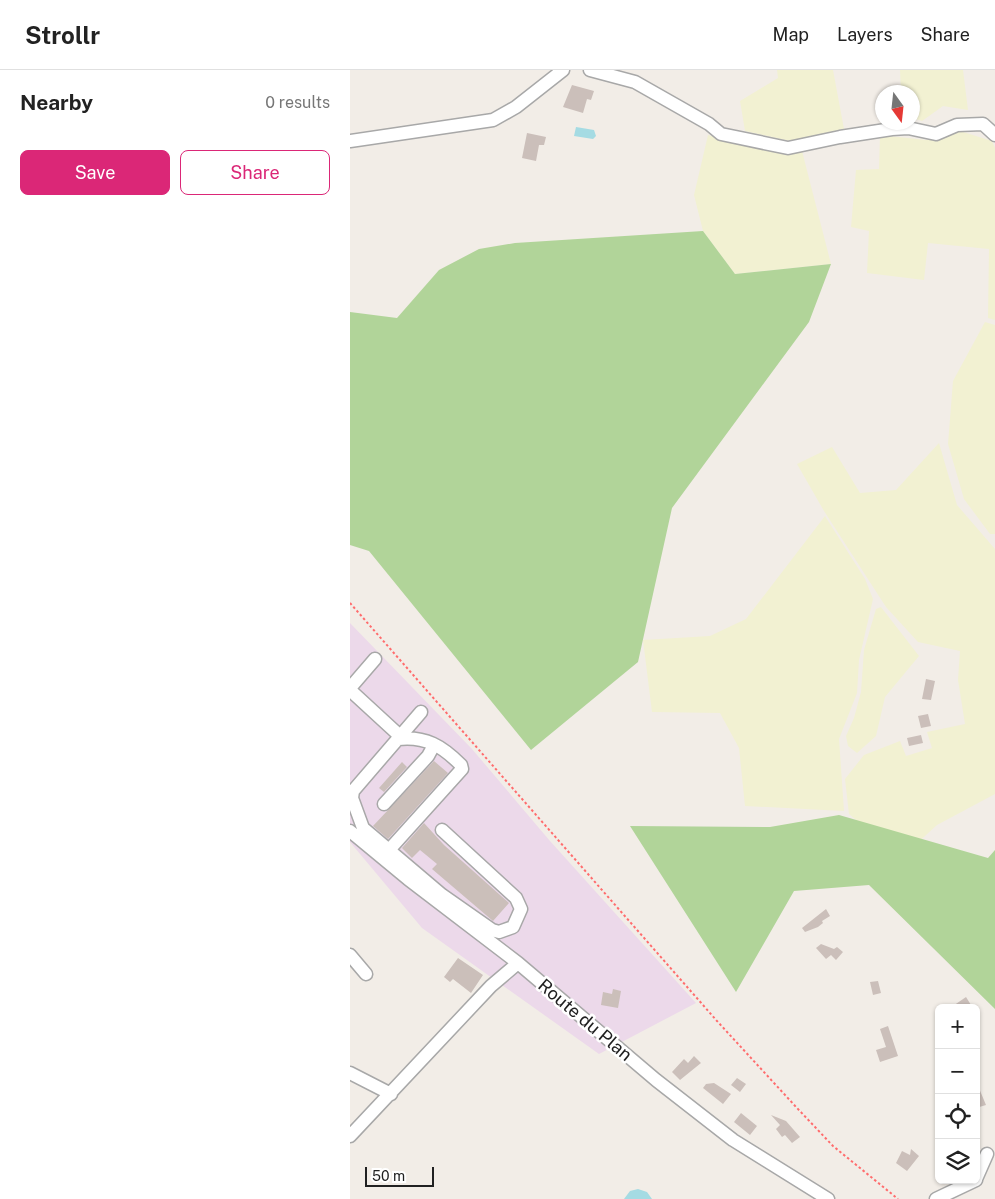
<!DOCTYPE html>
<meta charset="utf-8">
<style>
:root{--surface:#fff;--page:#f2f2f2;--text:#222;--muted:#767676;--line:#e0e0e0;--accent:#db2777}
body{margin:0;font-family:"Public Sans",sans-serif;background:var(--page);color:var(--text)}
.controls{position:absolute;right:15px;bottom:15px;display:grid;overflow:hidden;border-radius:8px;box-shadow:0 1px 4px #0004}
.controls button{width:45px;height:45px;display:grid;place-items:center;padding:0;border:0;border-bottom:1px solid var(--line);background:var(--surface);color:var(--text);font:25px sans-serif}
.compass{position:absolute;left:525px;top:15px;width:45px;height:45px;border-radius:50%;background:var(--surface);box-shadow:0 1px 4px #0004;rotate:165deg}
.scale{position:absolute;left:15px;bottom:12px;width:69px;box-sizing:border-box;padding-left:5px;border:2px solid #212121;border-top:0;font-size:14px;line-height:18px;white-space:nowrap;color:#212121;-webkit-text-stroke:4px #fff;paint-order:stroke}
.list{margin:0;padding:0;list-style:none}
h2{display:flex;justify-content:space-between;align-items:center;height:65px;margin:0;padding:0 20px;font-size:21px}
h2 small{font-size:16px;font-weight:400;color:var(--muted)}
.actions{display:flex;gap:10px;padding:15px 20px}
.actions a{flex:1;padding:11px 0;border:1px solid var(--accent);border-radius:8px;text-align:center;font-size:18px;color:var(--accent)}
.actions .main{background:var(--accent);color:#fff}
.icon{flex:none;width:28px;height:28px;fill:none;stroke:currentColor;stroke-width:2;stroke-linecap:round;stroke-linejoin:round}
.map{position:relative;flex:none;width:645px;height:1129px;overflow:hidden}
header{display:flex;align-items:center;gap:30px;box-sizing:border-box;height:70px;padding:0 25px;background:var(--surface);border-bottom:1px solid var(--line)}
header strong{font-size:24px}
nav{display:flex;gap:28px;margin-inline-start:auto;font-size:18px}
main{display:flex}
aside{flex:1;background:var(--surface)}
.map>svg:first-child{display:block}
.industrial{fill:#ecd9ea}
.farmland{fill:#f2f1d2}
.forest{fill:#b1d499}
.water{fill:#a5dbe3}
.building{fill:#cbbfba}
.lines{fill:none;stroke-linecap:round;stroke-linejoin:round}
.minor-casing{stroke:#a8a8a8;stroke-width:15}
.path{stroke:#ff6c6d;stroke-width:2;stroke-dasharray:2.5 2.5;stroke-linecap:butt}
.minor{stroke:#fff;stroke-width:12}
.labels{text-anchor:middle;stroke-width:5;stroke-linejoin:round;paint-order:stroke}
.street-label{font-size:18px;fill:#212121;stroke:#fff}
</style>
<header>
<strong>Strollr</strong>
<nav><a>Map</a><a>Layers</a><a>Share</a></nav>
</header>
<main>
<aside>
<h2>Nearby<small>0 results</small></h2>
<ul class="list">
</ul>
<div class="actions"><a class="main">Save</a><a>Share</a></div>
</aside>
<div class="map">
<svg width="645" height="1129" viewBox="0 0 645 1129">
<rect width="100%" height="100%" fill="#f2ede7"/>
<path class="industrial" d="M0,553L122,679L200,771L346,933L249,984L72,858L0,772Z"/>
<path class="farmland" d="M427,0H483L494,59L440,71L395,61L390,31L428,8Z
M550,0H613L618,40L593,36L572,51L563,48L562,22H551Z
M610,61L642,71L645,78V250L638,248L639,179L578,173L574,210L517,203L519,161L501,157L506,100L529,99L530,65L576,70Z
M358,65L437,85L452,81L481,194L385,204L353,161L344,125Z
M635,252L645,255V464H640L614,429L598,374L603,311Z
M589,373L607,435L645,479V724L587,755L551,788L499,744L495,709L514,685L550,671L556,686L582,678L577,662L615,654L608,610L610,581L568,572L536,537L474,441L447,394L482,377L510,423L546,420Z
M475,446L515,509L523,529L509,590L507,623L489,669L494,741L395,736L389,678L370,643L302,642L293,570L360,566L396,549Z
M531,537L569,586L535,627L526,666L507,683L498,676L496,666L504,648L511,622L514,580L526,539Z"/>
<path class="forest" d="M353,161L385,204L481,194L459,252L322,438L288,592L181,680L19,481L0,475V242L47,248L89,200L129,179L165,173Z
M489,745L638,788L645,780V939L519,815L444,821L386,922L280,756L420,757Z"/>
<path class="water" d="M226,57L244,60L246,66L243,69L224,66Z
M288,1119L297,1122L302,1129H274L280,1121Z"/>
<path class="building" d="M222,15L244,21L241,30L237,29L233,43L213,37Z
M177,63L196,67L194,75H189L186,91L172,88Z
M576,609L585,611L581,630L572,629Z
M578,644L581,656L571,658L568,646Z
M571,665L573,673L559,676L557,668Z
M84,691L98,703L38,769L23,756Z
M52,692L57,697L34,722L29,718Z
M74,753L94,775L159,833L143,851L82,799L87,794L70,780L62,788L52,778Z
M476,839L480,846L472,851L473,853L468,857L455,862L452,858Z
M471,874L484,879L487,877L493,882L486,890L481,885L476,889L466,878Z
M108,888L133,905L121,923L103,909L100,912L94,907Z
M528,911L531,923L523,925L520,912Z
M263,919L271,921L268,938L251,935L253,922L262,924Z
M616,927L621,935L617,938H600Z
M538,956L548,986L530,992L526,980L536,977L530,959Z
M344,986L351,993L330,1010L322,1002L334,989L338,993Z
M387,1008L396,1014L390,1022L381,1015Z
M626,1011L636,1035L626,1038Z
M364,1013L381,1024L373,1034L353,1018L356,1014Z
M391,1043L407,1056L400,1065L384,1052Z
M421,1045L436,1051L450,1067L442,1073L435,1065L432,1067L426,1059L430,1055Z
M561,1079L569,1086L557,1101L546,1093L552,1081L560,1085Z"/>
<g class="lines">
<defs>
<path id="minor" d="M240,0L285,12L359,54L371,64L438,78L490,67L542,59L558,58L586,64L607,55L633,54L645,65
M0,71L143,50L166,37L213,0
M0,618L25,589
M0,620L50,666
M71,642L3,721L2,728L13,758L92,825L142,860L149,862L163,857L171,839L166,828L92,760
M34,734L78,686L84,675
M0,761L58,809L168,893L306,1010L383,1070L478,1129
M39,780L112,699L111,695C92,676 76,666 48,669
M0,885L16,904
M0,1003L41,1024
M0,1066L141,916L168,893
M626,1109L637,1084
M586,1129L626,1110"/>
</defs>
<use href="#minor" class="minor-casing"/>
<path class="path" d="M0,533L367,951L447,1038L483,1076L548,1129"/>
<use href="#minor" class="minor"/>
</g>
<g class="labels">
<g class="street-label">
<text transform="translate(235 950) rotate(40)" y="6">Route du Plan</text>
</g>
</g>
</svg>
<div class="controls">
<button>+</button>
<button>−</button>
<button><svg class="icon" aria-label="locate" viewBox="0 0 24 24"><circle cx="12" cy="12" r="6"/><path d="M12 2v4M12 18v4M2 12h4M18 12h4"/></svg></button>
<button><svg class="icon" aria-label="layers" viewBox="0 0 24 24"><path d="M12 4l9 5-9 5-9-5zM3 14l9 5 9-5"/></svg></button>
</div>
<svg class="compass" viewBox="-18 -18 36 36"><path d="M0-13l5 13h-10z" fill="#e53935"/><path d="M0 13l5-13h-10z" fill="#767676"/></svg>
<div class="scale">50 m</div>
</div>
</main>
